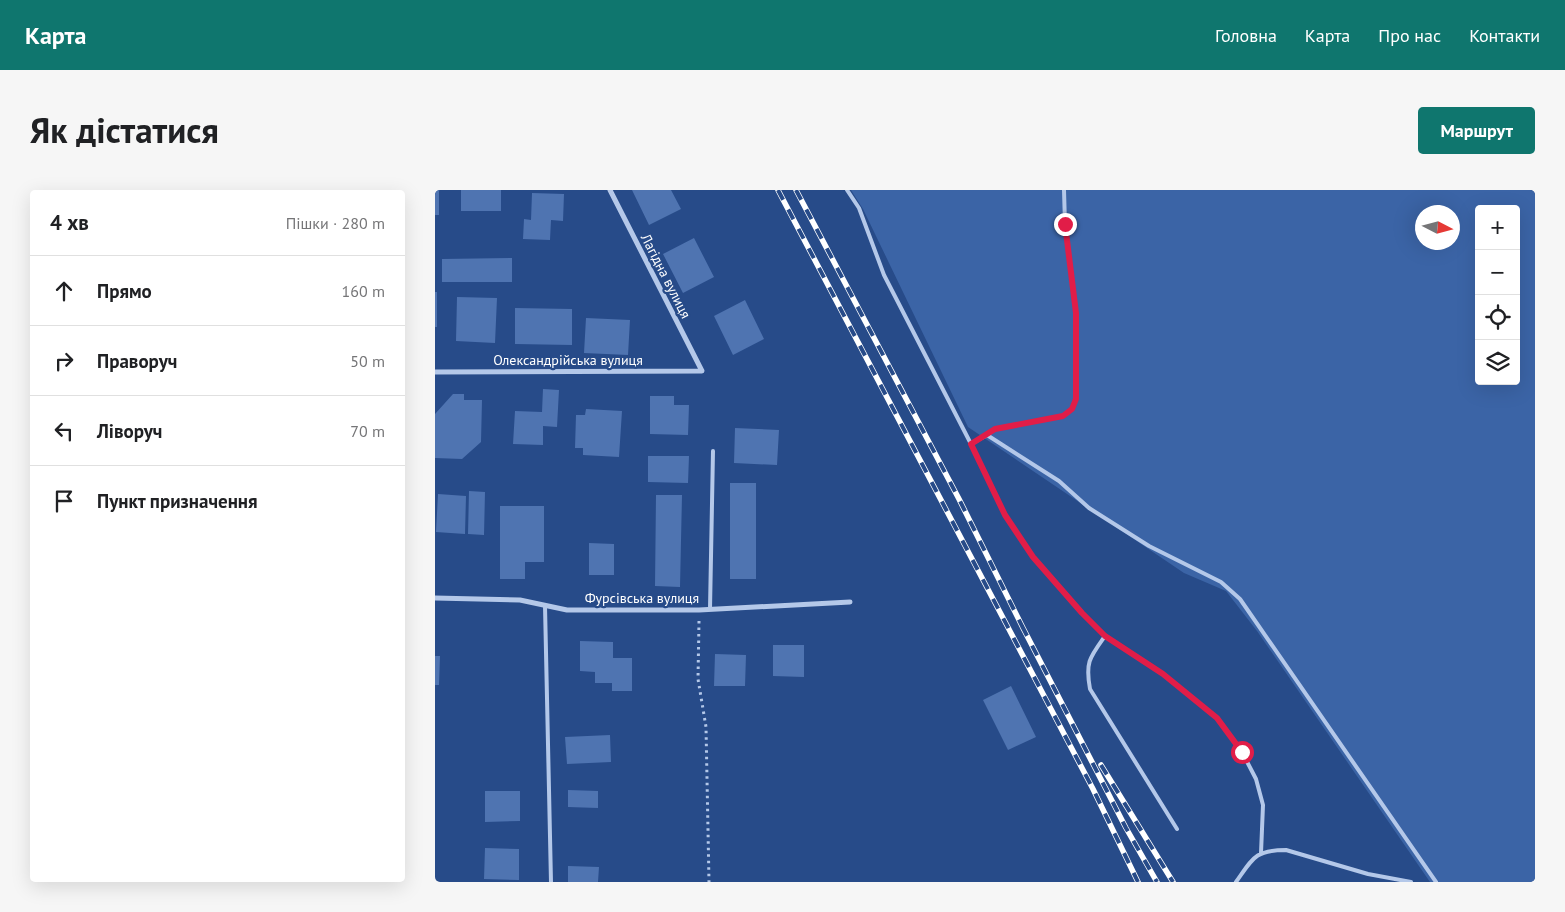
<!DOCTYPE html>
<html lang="uk">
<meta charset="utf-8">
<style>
:root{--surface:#fff;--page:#f6f6f6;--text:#202124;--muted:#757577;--line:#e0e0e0;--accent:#0f766e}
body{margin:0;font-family:"PT Sans",sans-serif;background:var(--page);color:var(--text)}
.controls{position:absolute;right:15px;top:15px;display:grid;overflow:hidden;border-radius:5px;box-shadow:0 5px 20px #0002}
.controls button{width:45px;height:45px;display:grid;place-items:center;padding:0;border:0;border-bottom:1px solid var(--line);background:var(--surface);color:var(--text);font:25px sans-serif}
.compass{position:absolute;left:980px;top:15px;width:45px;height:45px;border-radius:50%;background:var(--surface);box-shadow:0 5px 20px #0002;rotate:96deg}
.stop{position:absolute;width:15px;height:15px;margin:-11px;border:4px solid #e11d48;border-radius:50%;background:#fff}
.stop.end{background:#e11d48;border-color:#fff;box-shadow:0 1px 5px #0008}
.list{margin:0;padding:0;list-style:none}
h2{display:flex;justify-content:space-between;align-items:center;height:65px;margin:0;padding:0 20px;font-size:21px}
h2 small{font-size:16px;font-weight:400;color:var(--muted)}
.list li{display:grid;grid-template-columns:32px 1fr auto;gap:15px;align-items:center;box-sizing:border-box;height:70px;padding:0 20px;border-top:1px solid var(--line)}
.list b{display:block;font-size:19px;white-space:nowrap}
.list em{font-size:16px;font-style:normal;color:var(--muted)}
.icon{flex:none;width:28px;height:28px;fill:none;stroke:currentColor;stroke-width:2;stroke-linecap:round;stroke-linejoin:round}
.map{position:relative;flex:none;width:1100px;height:692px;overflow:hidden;border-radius:5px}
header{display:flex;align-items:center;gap:30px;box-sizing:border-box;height:70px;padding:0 25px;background:var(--accent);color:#fff}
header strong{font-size:24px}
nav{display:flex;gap:28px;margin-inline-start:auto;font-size:18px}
.intro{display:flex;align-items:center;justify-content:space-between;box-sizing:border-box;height:120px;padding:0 30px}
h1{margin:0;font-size:35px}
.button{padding:12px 22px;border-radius:5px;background:var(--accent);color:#fff;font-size:18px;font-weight:700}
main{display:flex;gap:30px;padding:0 30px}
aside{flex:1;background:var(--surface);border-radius:5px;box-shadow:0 5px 20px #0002}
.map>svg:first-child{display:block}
.green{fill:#3b64a6;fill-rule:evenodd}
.building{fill:#4f74b1}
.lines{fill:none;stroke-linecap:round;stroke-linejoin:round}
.path{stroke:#b4c8e9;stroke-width:3;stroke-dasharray:2.5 4;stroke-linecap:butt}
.lane{stroke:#b4c8e9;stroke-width:4}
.street{stroke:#b4c8e9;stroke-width:5}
.rail-casing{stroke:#fff;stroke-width:5.5}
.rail{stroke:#274b89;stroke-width:4;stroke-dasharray:11;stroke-linecap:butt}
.route{stroke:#e11d48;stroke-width:6}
.labels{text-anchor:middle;stroke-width:4.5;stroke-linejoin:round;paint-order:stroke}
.street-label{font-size:14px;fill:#fff;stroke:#274b89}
</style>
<header>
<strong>Карта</strong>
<nav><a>Головна</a><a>Карта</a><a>Про нас</a><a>Контакти</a></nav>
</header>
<div class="intro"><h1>Як дістатися</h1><a class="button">Маршрут</a></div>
<main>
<aside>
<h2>4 хв<small>Пішки · 280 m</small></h2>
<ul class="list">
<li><svg class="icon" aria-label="ahead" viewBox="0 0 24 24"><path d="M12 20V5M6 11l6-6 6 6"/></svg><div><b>Прямо</b></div><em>160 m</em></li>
<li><svg class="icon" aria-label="right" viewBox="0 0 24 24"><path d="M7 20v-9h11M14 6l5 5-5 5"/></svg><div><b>Праворуч</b></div><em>50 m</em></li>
<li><svg class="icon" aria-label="left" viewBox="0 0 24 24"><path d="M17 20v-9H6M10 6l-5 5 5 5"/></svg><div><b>Ліворуч</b></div><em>70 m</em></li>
<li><svg class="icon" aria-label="arrive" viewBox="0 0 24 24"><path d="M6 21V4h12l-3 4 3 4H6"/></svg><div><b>Пункт призначення</b></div></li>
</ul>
</aside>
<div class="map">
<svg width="1100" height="692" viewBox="0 0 1100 692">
<rect width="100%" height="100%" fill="#274b89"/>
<path class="green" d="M416,0H1100V692H995L822,441L791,401L749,383L533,237L428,19ZM1044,19H1081V191H1044ZM988,22H1018V52H988Z"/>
<path class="building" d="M0,0H4V25H0Z
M26,0H66V21H26Z
M197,0H236L246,19L214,35Z
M97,3L129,4L128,31L116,30L115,50L88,49L89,29L96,30Z
M259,48L279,87L248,103L228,64Z
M77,68V92H7V69Z
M0,102H2V137H0Z
M22,107L62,108L60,153L21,151Z
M310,110L329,149L298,165L279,126Z
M80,118L137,119V155L80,154Z
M151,128L195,130L193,165L149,163Z
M108,199L124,200L122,237L108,236V255L78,254L80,221L107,222Z
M18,204H29V210H47L46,252L27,269L0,268V224Z
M215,206H239V215H254L253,245L215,244Z
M151,219L187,221L184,267L148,265V258H140L141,225H150Z
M300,238L344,240L342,275L299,273Z
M213,266H254L253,293L213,292Z
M295,293H321V389H295Z
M34,301L50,302L49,345L33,344Z
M3,304L31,306L30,344L1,342Z
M221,305H247L245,397L220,396Z
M65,316H109V372H90V389H65Z
M154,353L179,354V385H154Z
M145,451L178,452V468H197V501H177V493H160V482L145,481Z
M338,455H369V487L338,486Z
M280,464L311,465L310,496H279Z
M0,466H5L4,495H0Z
M576,496L601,547L573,560L548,510Z
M175,545L176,572L132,574L130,547Z
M133,600L163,601V618L133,617Z
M50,601H85V631L50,632Z
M50,658L84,659V690L49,689Z
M133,676L164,677L163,692H133Z"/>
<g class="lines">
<path class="path" d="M264,431L263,489L271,537L274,692"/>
<path class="lane" d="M412,0L424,18L449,85L536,254L570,325L598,367L647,423L670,446L728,484L782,528L807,562L821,589L828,615L826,663
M552,245L560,239L628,226L637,219L641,209V123L630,34L629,0
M536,254L552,245L624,291L654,318L714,356L786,392L805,409L1001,692
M110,416L116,692
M275,419L278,261
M670,446C655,467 650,472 655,499L742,639
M801,692C818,668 820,660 851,660L933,684L976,692"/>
<path class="street" d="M0,182L267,181L175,0
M0,408L85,410L132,420H264L415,412"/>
<defs>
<path id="rail" d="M343,0L658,599L703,692
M361,0L524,309L589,440
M587,436L691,638L722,692
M666,575L738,692"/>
</defs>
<use href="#rail" class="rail-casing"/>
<use href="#rail" class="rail"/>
</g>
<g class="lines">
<path class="route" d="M630,34L641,123V209L637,219L628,226L560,239L536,254L570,325L598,367L647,423L670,446L728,484L782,528L807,562"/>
</g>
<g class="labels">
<g class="street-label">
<text transform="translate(231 86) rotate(63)" y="5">Лагідна вулиця</text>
<text x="133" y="175">Олександрійська вулиця</text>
<text x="207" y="413">Фурсівська вулиця</text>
</g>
</g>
</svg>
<div class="controls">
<button>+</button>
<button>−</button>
<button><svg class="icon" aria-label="locate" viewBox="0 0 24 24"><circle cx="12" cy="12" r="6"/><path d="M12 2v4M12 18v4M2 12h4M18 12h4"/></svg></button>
<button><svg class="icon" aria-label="layers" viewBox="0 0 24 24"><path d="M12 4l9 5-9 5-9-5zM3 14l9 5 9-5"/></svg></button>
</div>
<svg class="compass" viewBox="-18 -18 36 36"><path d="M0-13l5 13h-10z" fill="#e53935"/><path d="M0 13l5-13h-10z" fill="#757577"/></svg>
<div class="stop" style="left:807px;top:562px"></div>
<div class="stop end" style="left:630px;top:34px"></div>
</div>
</main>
